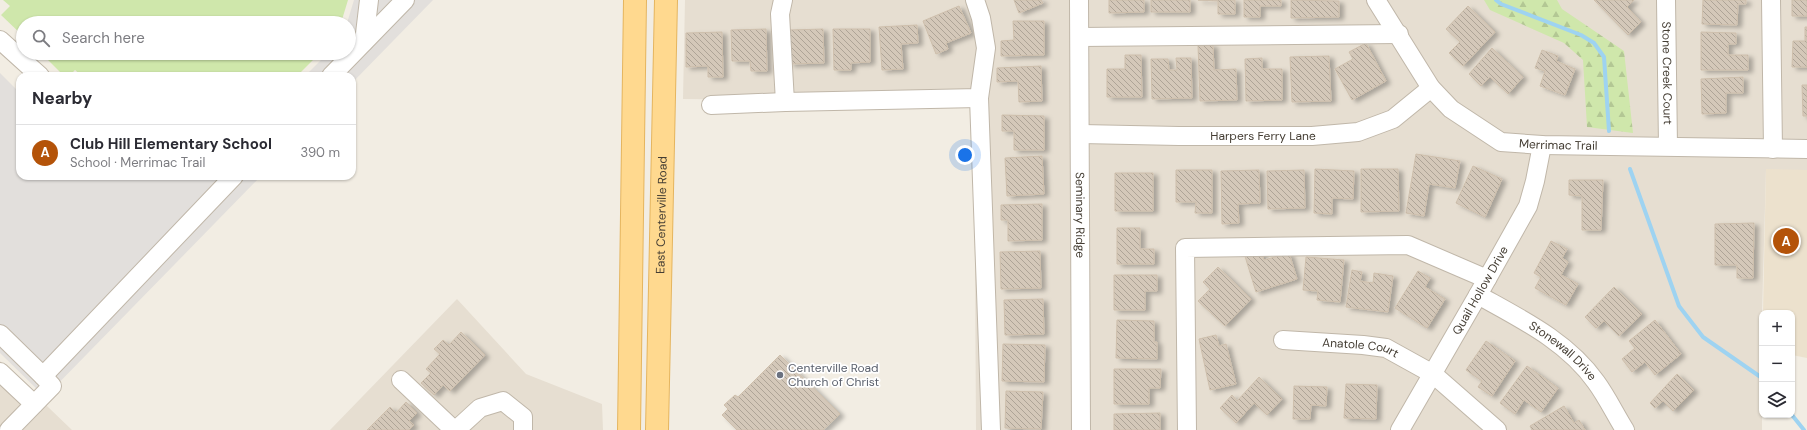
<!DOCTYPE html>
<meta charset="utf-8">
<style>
:root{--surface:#fff;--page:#f2f2f3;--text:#2b2b33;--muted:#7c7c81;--line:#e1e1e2;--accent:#b45309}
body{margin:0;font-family:"DM Sans",sans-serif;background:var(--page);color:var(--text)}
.controls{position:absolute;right:12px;bottom:12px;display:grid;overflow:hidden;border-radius:8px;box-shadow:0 1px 3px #0004}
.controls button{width:36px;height:36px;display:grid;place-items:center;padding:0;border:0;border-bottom:1px solid var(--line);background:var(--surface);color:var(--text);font:20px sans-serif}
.you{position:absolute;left:965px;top:155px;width:14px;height:14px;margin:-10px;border:3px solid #fff;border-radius:50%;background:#1a73e8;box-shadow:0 0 0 6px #1a73e833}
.badge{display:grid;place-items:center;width:26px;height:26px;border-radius:50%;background:var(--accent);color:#fff;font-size:13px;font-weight:700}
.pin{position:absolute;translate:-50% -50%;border:2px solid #fff;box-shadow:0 1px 4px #0006}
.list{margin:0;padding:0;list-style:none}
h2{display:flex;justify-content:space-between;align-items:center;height:52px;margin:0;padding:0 16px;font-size:17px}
h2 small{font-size:13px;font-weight:400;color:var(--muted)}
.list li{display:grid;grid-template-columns:26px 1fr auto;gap:12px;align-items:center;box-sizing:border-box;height:56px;padding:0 16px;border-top:1px solid var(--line)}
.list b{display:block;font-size:15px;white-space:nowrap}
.list p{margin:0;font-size:13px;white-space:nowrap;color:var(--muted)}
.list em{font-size:13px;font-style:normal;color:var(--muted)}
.icon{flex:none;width:22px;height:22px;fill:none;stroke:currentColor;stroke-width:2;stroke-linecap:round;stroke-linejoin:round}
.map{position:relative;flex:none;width:1807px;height:430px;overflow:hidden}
.search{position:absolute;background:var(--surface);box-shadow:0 1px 3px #0004;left:16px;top:16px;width:340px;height:44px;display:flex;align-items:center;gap:10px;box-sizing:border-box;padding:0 14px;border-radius:22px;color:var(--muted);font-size:15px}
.panel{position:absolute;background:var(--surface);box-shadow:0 1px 3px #0004;left:16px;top:72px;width:340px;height:108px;border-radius:12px}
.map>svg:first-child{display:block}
.residential{fill:#e6ded1}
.education{fill:#ece1cd}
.forest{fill:url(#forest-firs)}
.garden{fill:#cfe7ab}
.parking{fill:#e2dfdc}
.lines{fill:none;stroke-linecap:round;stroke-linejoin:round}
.stream{stroke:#9ed3f1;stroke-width:4}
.building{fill:url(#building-back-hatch);stroke:#cebfac;filter:url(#shadow)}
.minor-casing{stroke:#c0b7a9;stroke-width:20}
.major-casing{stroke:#e5b55f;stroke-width:24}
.minor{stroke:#fff;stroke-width:18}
.major{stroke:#ffd98f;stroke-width:22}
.worship-dot{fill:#6b7280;stroke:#fff;stroke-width:1.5}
.labels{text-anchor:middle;stroke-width:3.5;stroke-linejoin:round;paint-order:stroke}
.street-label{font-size:12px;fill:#443d33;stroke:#fff}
.worship-label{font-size:12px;fill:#5b616d;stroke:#fff;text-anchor:start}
</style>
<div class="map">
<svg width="1807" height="430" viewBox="0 0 1807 430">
<defs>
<pattern id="forest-firs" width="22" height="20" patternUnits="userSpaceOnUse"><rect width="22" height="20" fill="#cfe7ab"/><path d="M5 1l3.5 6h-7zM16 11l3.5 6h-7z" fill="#b3c794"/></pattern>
<pattern id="building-back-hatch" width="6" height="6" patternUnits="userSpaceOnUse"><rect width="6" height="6" fill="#d4c8b9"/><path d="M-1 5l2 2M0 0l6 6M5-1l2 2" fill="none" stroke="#aea497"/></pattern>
<filter id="shadow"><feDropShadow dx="4.5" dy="2.5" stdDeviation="2" flood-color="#0004"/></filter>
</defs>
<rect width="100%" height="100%" fill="#f2ede3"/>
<path class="residential" d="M685,0H1807V170H1766L1762,313V430H976L974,103L683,99Z
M457,299L526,374L602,404L603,430H330Z
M0,361L72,430H0Z"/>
<path class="education" d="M1766,169L1807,170V358L1792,355V313H1763Z"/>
<path class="forest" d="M1484,0H1557L1562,9L1624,51L1633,133L1587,127L1583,60L1564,43L1490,10Z"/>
<path class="garden" d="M3,0H348L341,23H23V36L1,15L10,6Z
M41,53H320L297,76H82L75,70L69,76H64Z"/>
<path class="parking" d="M354,0H433L352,83V76H305L328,53H349V23H347Z
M0,73L20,93V176H261L45,397L0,353Z"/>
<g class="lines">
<path class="stream" d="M1496,0L1501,4L1581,35L1594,43L1604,57L1609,131
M1630,169L1679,306L1703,337L1762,378
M1792,415L1804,430"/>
</g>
<path class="building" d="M1014,0H1041L1043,3L1019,13Z
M1109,0H1144V12L1109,13Z
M1151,0H1190V12H1151Z
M1198,0H1235V14H1218V1Z
M1244,0H1281V6H1260V17H1244Z
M1291,0L1339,1V17L1291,18Z
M1594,0H1634L1627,7L1641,22L1628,35Z
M1703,0H1746V4H1738L1737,25L1702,24Z
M1792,0H1807V16H1792Z
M959,6L971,33L946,43L948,49L936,54L923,21Z
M1468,6L1495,32L1463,66L1449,53L1460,42L1446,29Z
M1013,21H1044V55L1001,56V41L1014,40Z
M917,25L918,43L901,44L903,69L882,70L879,27Z
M1805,27H1807V67H1792L1793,41H1805Z
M766,29L767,71H751L750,61H732L731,30Z
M823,29L824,63L790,64L789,30Z
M833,29H870V62L851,63V70H834Z
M722,32L723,77H708V66L686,67V33Z
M1701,32L1736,33V44H1728V55H1748V70H1701Z
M1366,43L1386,81L1352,100L1335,69L1353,59L1349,52Z
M1198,45H1213L1214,70L1236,69L1237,100L1200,101Z
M1492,48L1523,77L1508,94L1490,77L1481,86L1469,74Z
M1542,50L1558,56L1556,61L1575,69L1565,95L1540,86L1545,71L1535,68Z
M1125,55H1141L1142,97H1107V69H1125Z
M1329,56L1331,101L1292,102L1290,57Z
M1176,58H1191L1192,98L1152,99L1151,59H1168L1169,70H1177Z
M1262,58V69H1282V100L1246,101L1245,59Z
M1041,66L1042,101L1019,102L1018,81L997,82V68Z
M1743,77V93H1726V113L1702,114L1701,79Z
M1802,85H1807V116H1803Z
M1002,115L1044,116V150H1014V131H1002Z
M1416,154L1460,161L1455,188L1429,184L1424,216L1406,213Z
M1042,156L1044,194L1007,196L1005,158Z
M1473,166L1502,179L1485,217L1456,203Z
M1315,169L1354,171L1353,199L1332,198V214L1314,213Z
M1361,169H1398L1399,211L1361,212Z
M1176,170H1212V213H1195L1196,202H1176Z
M1259,170L1260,203L1238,204L1239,223L1222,224L1221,171Z
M1304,170L1305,208L1268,209L1267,171Z
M1115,173H1153V211H1115Z
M1569,180H1603L1601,230H1582V196L1569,195Z
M1042,204V240L1008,241V220H1001V205Z
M1754,223L1753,278H1737V265H1715V224Z
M1117,228H1140V249H1154V264H1117Z
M1551,241L1567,249L1562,258L1568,262L1561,275L1578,284L1566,305L1535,288L1541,277L1534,273Z
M1260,248L1264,260L1289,253L1297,279L1256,292L1244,253Z
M1040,251L1041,288L1001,289L1000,252Z
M1306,257L1344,260L1340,302L1317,300L1318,291L1303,290Z
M1218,267L1251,299L1225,326L1198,301L1210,289L1203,282Z
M1352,270L1362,272L1360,281L1373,283L1374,273L1393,276L1388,312L1346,307Z
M1418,271L1430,278L1425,287L1445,299L1427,328L1395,308Z
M1114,275H1157V291H1145V310H1114Z
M1614,287L1642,314L1619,336L1604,321L1596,328L1585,317Z
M1043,299L1044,334L1005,335L1004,300Z
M1117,320L1154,321V342H1157V359L1116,358Z
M1655,320L1681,354L1655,375L1645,362L1632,372L1622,359L1635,348L1629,341Z
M461,332L485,355L450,391L443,385L434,395L421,383L431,373L426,369L440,354L434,349L443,340L449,345Z
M1216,335L1219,346L1226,344L1236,384L1210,390L1199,339Z
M1486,341L1515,361L1492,396L1478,387L1482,381L1466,370Z
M1003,344L1045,345L1044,382L1002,381Z
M780,355L840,414L823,430H737L722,415L728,409L724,405L735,395L738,397Z
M1527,366L1558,388L1541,412L1524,400L1515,414L1500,403Z
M1114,369H1161L1160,388H1149V404H1114Z
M1677,374L1694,390L1673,411L1663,401L1655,408L1650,403Z
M1259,377L1282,399L1267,415L1254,403L1236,423L1220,408L1232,395L1237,401Z
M1346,384L1377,385L1376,419L1344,418Z
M1294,386L1327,387L1326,406L1311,405L1310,419H1293Z
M1006,391L1043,392L1041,429L1005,428Z
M406,402L417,413L409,421L414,425L409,430H367L390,407L396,413Z
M1564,406L1574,423L1579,420L1585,430H1532L1530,426Z
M1160,413V430H1114V414Z"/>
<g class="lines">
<defs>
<g id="minor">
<path d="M783,0L780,14L785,102"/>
<path id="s1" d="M1079,0L1081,430"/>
<path id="s2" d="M1376,0L1431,88L1451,109L1501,142L1542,145L1807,149"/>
<path id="s3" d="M1666,0L1668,146"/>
<path d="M1771,0L1773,149"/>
<path d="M1080,37L1399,34"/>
<path d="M0,40L40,76"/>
<path d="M364,42L369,0"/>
<path d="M331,76L405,0"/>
<path d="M979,98L991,430"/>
<path d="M711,105L785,102L979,98L986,48L981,18L975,0"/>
<path id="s4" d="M1081,134L1179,136H1312L1358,132L1393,119L1431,88"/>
<path id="s5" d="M1478,295C1521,319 1567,341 1596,382C1607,397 1615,414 1625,430"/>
<path d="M0,334L43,376L234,176"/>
<path id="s6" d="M1283,340L1363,345L1386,348L1433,374L1497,430"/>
<path d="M0,372L34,404"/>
<path d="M401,380L454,430"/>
<path d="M9,430L52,386L43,376"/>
<path d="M456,430L480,408L503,401L523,417V430"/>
<path d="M1187,430L1185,248L1408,245L1487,279"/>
<path id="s7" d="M1400,430L1478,295L1528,206L1535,181L1542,145"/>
</g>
<g id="major">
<path d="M629,430L635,0"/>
<path id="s8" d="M657,430L666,0"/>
</g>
</defs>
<use href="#minor" class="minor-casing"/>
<use href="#major" class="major-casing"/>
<use href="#minor" class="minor"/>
<use href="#major" class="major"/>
</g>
<circle class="worship-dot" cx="780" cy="375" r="4"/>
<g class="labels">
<g class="street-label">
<text dy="4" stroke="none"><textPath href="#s3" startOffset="73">Stone Creek Court</textPath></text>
<text dy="4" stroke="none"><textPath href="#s4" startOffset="182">Harpers Ferry Lane</textPath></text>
<text dy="4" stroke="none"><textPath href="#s2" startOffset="250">Merrimac Trail</textPath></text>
<text dy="4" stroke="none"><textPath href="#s8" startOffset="215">East Centerville Road</textPath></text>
<text dy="4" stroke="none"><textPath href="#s1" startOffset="215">Seminary Ridge</textPath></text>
<text dy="4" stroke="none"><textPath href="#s7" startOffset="161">Quail Hollow Drive</textPath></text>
<text dy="4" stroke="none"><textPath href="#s6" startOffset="78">Anatole Court</textPath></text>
<text dy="4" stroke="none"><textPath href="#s5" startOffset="102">Stonewall Drive</textPath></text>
</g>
<g class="worship-label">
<text x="788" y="372">Centerville Road<tspan x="788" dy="14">Church of Christ</tspan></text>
</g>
</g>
</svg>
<div class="controls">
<button>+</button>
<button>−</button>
<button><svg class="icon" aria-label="layers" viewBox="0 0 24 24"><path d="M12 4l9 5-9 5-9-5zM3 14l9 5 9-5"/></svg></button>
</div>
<div class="you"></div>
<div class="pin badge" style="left:1786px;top:241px">A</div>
<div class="search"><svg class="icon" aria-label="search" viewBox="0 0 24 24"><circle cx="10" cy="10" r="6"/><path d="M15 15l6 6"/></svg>Search here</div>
<section class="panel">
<h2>Nearby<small></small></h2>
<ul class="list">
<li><span class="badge">A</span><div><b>Club Hill Elementary School</b><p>School · Merrimac Trail</p></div><em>390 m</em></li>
</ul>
</section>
</div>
